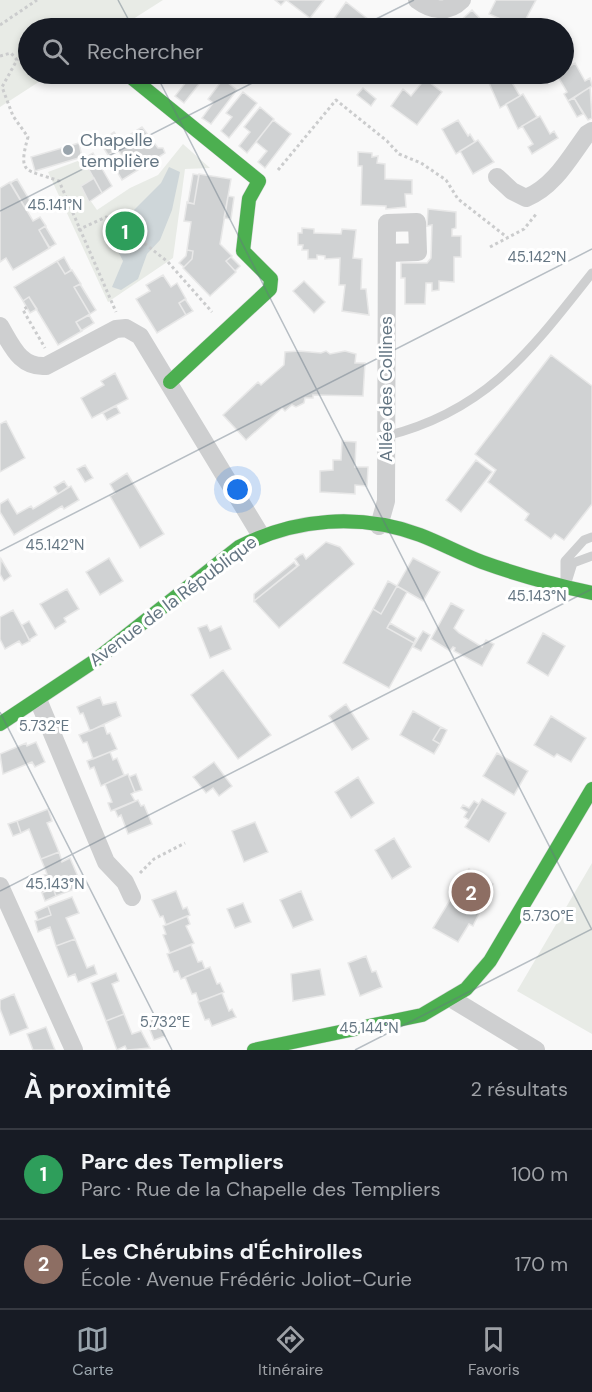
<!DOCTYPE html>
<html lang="fr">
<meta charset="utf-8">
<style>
:root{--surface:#171b24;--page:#20242c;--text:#f1f3f6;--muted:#9ea1a6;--line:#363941;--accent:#99a4ac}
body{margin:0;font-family:"DM Sans",sans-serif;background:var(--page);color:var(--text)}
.you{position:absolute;left:238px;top:490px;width:21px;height:21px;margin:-15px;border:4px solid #fff;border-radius:50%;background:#1a73e8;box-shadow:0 0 0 9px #1a73e833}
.badge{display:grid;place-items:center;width:39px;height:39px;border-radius:50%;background:var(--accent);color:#fff;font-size:20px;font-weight:700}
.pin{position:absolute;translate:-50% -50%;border:3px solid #fff;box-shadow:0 2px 6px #0006}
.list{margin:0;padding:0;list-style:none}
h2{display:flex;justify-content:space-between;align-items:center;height:78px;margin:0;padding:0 24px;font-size:26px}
h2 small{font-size:20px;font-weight:400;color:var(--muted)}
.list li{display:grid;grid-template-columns:39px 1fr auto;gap:18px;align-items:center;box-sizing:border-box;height:90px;padding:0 24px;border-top:2px solid var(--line)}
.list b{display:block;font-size:22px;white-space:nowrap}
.list p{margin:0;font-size:20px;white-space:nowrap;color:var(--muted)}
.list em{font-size:20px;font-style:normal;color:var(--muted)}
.icon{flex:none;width:33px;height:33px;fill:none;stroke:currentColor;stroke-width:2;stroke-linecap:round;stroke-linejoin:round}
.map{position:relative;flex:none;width:592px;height:1050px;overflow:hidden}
.search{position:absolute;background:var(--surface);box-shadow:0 3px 9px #0003;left:18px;right:18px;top:18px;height:66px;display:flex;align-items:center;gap:15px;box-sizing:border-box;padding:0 21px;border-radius:33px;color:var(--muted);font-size:22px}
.sheet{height:258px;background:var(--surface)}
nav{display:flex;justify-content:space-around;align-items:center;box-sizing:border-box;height:84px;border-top:2px solid var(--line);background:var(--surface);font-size:16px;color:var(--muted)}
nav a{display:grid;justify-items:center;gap:3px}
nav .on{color:var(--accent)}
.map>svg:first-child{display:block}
.green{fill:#e8ebe6}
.water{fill:#ced6d9}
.building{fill:#d0d2d3;stroke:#e8e8e8;stroke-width:1.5}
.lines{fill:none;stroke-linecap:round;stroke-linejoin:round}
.fast-casing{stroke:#d5d6d7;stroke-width:15}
.path{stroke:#cbcccd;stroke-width:3;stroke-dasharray:3 3;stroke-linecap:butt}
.lane{stroke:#cecfd0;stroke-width:9}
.street{stroke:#cecfd0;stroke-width:18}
.fast{stroke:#4caf50;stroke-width:14}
.ticks{fill:none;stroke:#657683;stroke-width:1.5;stroke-opacity:0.45}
.poi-dot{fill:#99a4ac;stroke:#fff;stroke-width:2}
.labels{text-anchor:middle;stroke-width:6;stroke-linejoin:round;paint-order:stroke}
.poi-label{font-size:18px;fill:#657683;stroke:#fff;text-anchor:start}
.street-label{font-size:18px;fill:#657683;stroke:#fff}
.ticks-label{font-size:15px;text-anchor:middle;fill:#657683;stroke:#fff;stroke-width:6;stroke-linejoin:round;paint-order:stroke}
</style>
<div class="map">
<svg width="592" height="1050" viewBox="0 0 592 1050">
<rect width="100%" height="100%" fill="#f9f9f9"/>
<path class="green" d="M0,0H163L119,28H28V74H51L0,107Z
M183,144L210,168L185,169L173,258L108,302L48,172L83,159L94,178L81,187L97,210L130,188L158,175Z
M592,863V1034L517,991Z"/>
<path class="water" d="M169,167L180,172L172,210L160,240L147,254L138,279L121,290L112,287L123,261L116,247L131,213L161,183Z"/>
<path class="building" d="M275,0H324L310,18L286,0L281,5Z
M496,0H536L521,28L489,14Z
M346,2L369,20L363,28H338L331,23Z
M472,10L486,25L482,28H459L456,25Z
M575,63L585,81L590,78L592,86L568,101L564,94L567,92L557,75L564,74V70Z
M178,74H207L184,103L175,96L187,81Z
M507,74L520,96L500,108L489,83Z
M223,79L237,90L211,124L202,118L213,103L208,99Z
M425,79L442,92L417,125L391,106L403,89L411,96Z
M590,87L592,118L588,120L574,98Z
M363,88L376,99L371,106L357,95Z
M243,92L257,103L229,138L221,131L232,117L226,113Z
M523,94L537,117L518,129L506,104Z
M574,98L583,114L577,117L568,101Z
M260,107L274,119L247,153L239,146L250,132L244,127Z
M540,116L550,134L554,131L558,138L532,154L528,147L533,144L522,126Z
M273,120L291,134L265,168L258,162L267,151L256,142Z
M458,120L468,136L470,134L475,142L456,154L442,129Z
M142,127L158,148H163L165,153L122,180L116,170L128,164L118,150L108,155L100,142L114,132L120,141Z
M478,140L494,162L473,174L460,151Z
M79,143L82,157L35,171L31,157Z
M358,152L372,153V157L378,156L377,163L385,164V179L412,180V194H405L406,207L386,209V206L361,205L362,166H358Z
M93,153L112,186L102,193L83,159Z
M193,174L199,175L194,204L188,203Z
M199,174L231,179L220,244L232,256L226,261L236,272L210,296L183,268L192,259L193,251L187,250L191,222L184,221L187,202L194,204Z
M94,178L102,193L89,202L81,186Z
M17,179L32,204L25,208L10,183Z
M10,182L33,221L40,217L46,226L39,230L50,248L13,270L6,258L0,262V188Z
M228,196L234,197L231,219L224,218Z
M428,209L456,212V228L452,229V236H461V257H454V282L439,281V290L432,291V283H426L425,304H405V278H401V263H427L431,258L432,225L427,226Z
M45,226L56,244L49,248L39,230Z
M302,228L314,229V233L341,234L342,229L356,230L353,258L362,259L361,289H366L369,315L342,311L345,285H339L340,258L325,259V256L317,255V259H308V250H302L303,245H298V233H302Z
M187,250L193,251L192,259L184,267L179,263L186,256Z
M64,257L71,270L65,274L57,261Z
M231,257L240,266L235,271L226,261Z
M57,261L65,274L72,270L81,284L74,287L90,314L76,322L82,331L58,345L29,297L23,301L14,287Z
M163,275L171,287L177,283L186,299L179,303L186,315L157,333L136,299L150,291L146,285Z
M304,281L325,302L314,313L293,291Z
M80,284L96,310L90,314L74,287Z
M29,297L37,309L30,313L23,301Z
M185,299L193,311L186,315L179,303Z
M89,315L94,323L81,331L76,322Z
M299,351L321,353L326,351L330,354L345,351L356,354L355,363H365L363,396L313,395V398H305L304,403L296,407L292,405L285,411L282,408L246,440L223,415L258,382L261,385L284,365L285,352Z
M551,355L592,386V504L564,540L555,534L551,539L525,520L529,514L488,482L496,470L475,454Z
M115,373L128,399L92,418L81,398L104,385L101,381Z
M116,406L120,413L107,420L103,413Z
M6,421L25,458L0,472V424Z
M342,441L356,442L355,467H368L367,486L355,485V494L320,492V471L333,470V460H341Z
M476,460L492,472L461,512L446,500Z
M85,465L93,478L85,482L77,469Z
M127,473L164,534L140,548L110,496L115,493L110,484Z
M64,481L68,487L58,494L54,487Z
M71,486L79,500L64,509L62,506L14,535L0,512V504L8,499L17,514L31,506L33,509Z
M326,542L340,547L354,564L279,628L254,601L299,565L295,559L300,555L303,554L306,559Z
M109,558L123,581L100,595L86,572Z
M413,558L440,572L423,601L397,586Z
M1,559L11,576L4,581L0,574Z
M294,562L297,566L254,601V594Z
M388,581L397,586L381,614L373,609Z
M397,586L407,592L387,628L414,643L389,688L343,663L373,609L381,614Z
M67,589L79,609L64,618L66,622L55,629L40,604Z
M451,603L464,610L454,628L459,633L482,647L486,640L494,644L482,666L454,651L455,648L453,647L450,651L431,639Z
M13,610L30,641L22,645L19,641L5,649L0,639V617Z
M29,621L37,635L29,640L22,625Z
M390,623L416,638L414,643L387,628Z
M207,625L210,631L221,626L231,649L210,658L198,628Z
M423,631L430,635L421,651L413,647Z
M543,633L565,646L548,676L527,663Z
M223,670L271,735L238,759L191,695Z
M100,697L103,705L116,702L121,716L90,731L83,713L80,714L77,707Z
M346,704L369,739L352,750L329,716Z
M413,711L441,727L433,740L440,744L434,754L400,735Z
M551,716L586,738L571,762L557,754L554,757L534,745Z
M104,725L107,734L110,733L117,749L93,759L87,742L83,743L79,735Z
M441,727L447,730L440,744L433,740Z
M36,742L45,762L35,767L32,762L3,774L0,754L26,743L27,746Z
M110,752L113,760L117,758L124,775L101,786L94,767L90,769L87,761Z
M497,753L528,771L514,795L483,776Z
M214,762L232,786L219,796L213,788L206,793L193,777Z
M128,774L135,792L131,794L135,801L111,811L108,803L112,802L105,784Z
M136,774L142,790L135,792L129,777Z
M358,777L374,803L351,818L335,792Z
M482,799L506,813L489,842L465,827Z
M138,800L141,806L144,805L152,824L128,834L121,815L118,817L115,810Z
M474,801L479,804L469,820L464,817L467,812L461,808L463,805L469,808Z
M48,809L52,821L47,823L59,852L41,859L29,829L21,833L17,821Z
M17,821L21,833L13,836L8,824Z
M255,822L268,852L244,862L232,831Z
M394,838L411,867L392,879L375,850Z
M59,852L62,862L70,858L82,886L56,896L53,888L42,893L36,878L47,874L41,859Z
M469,869L493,884L473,926L469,924L458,942L433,928Z
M53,888L56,896L45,901L42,893Z
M176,891L183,909L187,907L190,915L166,925L163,916L160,917L152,900Z
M301,891L313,920L293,928L280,900Z
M72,897L79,913L66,918L75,939L56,946L50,927L38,932L35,921L51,915L48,906Z
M243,903L251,922L235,928L227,909Z
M48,906L51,915L38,920L35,912Z
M187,916L190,924L186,926L194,943L170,953L163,935L166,934L163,926Z
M75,939L87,968L94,965L97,974L78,982L75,974L68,977L56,946Z
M191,945L198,962L202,961L205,969L181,979L178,971L174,972L167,954Z
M366,956L372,972L376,971L382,987L360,996L348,963Z
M210,967L217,984L220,983L224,992L199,1002L196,993L192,994L185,977Z
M320,969L325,995L293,1001L291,974Z
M116,973L119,981L112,984L124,1014L106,1021L91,983Z
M222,993L229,1011L232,1009L236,1017L212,1026L209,1019L205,1020L198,1002Z
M14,994L28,1028L10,1035L0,1009V1000Z
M124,1014L132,1034L141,1031L150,1048L127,1050L125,1046L117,1050L106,1021Z
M157,1016L165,1036L154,1040L146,1020Z
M46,1027L55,1050H33L27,1034Z"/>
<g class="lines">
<defs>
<path id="fast" d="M132,78L259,181L249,199L243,251L271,279L270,289L170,382
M0,724L93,662L239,547C295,518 360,513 420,535C441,543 461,554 482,562C518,575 555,585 592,593
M254,1050L422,1015L466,989L490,961L592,789"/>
</defs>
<use href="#fast" class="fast-casing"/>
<path class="path" d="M0,25L37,0
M0,56L11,53L17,60L2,87L13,116L28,137C17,176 27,169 59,181L116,312
M278,170L336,100L387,141L399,154L421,163L446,180L458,199L508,238
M78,230L106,217L115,220L168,262L212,312
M490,247L524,229L537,213
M27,307L23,310L45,348
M140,873L154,859L185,843"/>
<path class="lane" d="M386,436C487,411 531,350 592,273
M568,579L573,563L592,556
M565,585V561L584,540L592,537"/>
<path class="street" d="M417,0C432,11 448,14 462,0
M497,177L512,191L526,198C554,187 570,157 587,134L592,131
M0,326C12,346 20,368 46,366L116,329L126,328L140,336L260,534
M379,526L386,501L387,223L417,222L418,252L387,253
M39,702L106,862L125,882L132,897
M0,886L74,1050
M452,999L536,1050"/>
<use href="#fast" class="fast"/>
</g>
<path class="ticks" d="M118,0L133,28M358,28L414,0M156,74L592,930M0,211L270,74M0,551L592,249M0,712L172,1050M0,891L592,589M355,1050L592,929"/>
<circle class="poi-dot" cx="68" cy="150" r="6"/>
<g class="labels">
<g class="poi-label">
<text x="80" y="146">Chapelle<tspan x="80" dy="21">templière</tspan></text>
</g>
<g class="street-label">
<text transform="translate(386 389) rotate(-90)" y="6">Allée des Collines</text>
<text transform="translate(173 601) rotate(-37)" y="6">Avenue de la République</text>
</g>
</g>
<g class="ticks-label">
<text x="55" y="210">45.141°N</text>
<text x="537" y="262">45.142°N</text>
<text x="55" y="550">45.142°N</text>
<text x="537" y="601">45.143°N</text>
<text x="44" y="731">5.732°E</text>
<text x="55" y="889">45.143°N</text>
<text x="548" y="921">5.730°E</text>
<text x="165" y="1027">5.732°E</text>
<text x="369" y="1033">45.144°N</text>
</g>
</svg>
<div class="you"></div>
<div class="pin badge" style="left:125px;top:231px;background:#2e9e5b">1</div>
<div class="pin badge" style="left:471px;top:892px;background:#8d6e63">2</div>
<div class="search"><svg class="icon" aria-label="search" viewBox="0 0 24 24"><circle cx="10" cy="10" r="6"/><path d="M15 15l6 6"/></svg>Rechercher</div>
</div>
<section class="sheet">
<h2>À proximité<small>2 résultats</small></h2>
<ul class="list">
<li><span class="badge" style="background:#2e9e5b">1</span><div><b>Parc des Templiers</b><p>Parc · Rue de la Chapelle des Templiers</p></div><em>100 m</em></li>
<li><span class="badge" style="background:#8d6e63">2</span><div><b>Les Chérubins d'Échirolles</b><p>École · Avenue Frédéric Joliot-Curie</p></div><em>170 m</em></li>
</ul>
</section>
<nav>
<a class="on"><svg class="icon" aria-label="map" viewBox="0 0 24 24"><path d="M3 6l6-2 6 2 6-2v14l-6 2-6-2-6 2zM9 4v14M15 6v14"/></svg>Carte</a>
<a><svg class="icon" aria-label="directions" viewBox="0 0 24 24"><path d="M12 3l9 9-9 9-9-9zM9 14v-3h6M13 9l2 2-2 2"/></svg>Itinéraire</a>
<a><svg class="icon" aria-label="saved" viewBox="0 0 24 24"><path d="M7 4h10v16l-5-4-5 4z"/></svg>Favoris</a>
</nav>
